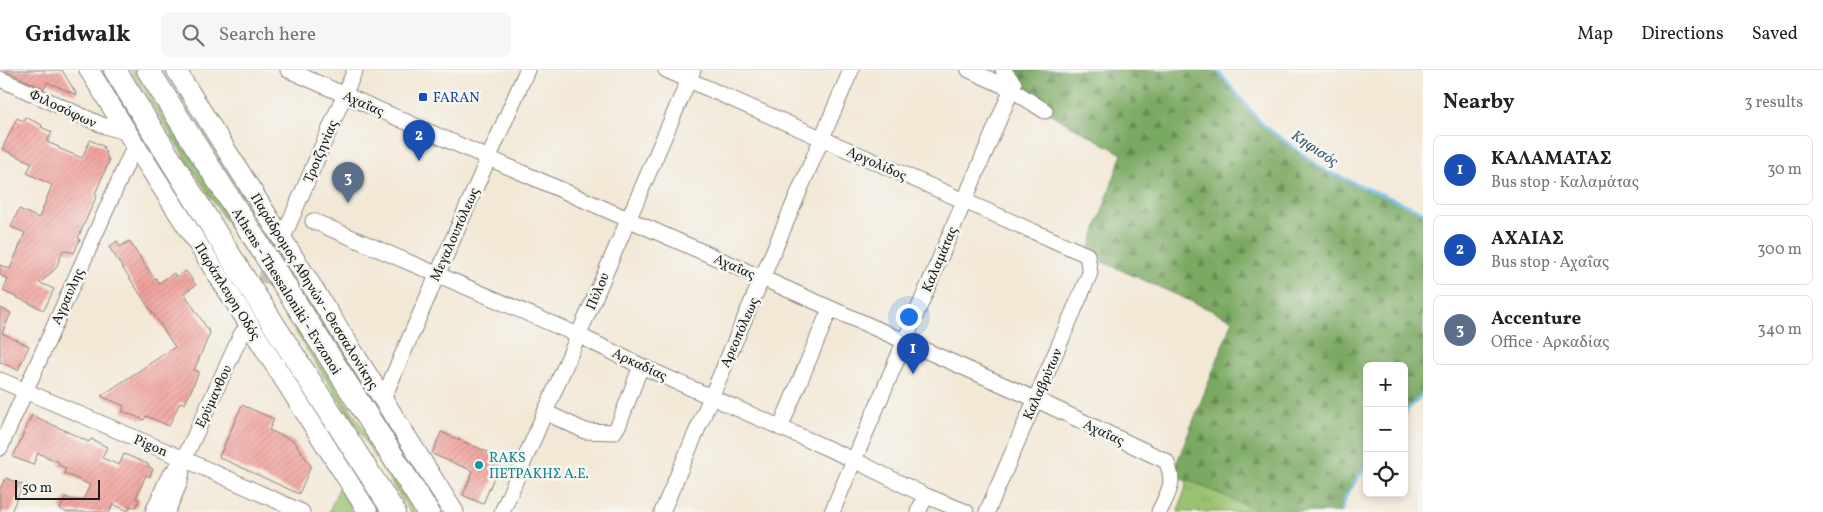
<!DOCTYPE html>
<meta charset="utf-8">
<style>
:root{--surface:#fff;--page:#f6f6f6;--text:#222;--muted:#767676;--line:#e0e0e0;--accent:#c8321e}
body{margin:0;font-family:Vollkorn,serif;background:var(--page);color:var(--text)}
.controls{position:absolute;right:15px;bottom:15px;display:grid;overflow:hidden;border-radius:8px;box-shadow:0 2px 8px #0003}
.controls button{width:45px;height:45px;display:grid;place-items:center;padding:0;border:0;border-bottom:1px solid var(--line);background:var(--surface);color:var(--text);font:25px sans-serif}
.scale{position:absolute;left:15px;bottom:12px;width:85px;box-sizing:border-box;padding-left:5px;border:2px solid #1c1c1c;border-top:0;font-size:14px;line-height:18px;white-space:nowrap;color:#1c1c1c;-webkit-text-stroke:4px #f6f6f2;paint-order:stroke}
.you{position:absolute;left:908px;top:246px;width:18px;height:18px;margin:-12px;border:4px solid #fff;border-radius:50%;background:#1a73e8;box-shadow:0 0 0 8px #1a73e833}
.badge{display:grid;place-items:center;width:32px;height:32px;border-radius:50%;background:var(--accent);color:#fff;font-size:16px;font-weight:700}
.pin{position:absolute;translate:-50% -41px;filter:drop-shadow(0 1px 2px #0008)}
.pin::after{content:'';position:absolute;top:26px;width:18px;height:15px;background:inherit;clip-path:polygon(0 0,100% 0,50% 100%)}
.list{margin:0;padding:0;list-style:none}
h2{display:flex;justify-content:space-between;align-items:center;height:65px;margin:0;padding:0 20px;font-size:21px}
h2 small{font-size:16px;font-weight:400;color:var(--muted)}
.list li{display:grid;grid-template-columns:32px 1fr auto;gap:15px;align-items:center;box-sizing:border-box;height:70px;margin:0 10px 10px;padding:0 10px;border:1px solid var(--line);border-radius:8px}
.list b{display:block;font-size:19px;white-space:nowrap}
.list p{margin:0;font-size:16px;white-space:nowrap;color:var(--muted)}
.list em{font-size:16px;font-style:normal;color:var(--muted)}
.icon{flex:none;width:28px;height:28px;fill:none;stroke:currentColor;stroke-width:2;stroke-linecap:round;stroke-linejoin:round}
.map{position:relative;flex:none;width:1423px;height:442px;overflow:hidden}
header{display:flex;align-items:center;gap:30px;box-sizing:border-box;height:70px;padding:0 25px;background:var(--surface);border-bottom:1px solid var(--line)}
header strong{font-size:24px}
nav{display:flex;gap:28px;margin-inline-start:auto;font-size:18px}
.search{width:350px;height:45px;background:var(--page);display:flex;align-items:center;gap:12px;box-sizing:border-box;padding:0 18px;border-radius:8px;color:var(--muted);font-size:19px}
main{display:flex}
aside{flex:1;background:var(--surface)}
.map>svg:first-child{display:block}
.grass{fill:#99c36f;stroke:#5a7046}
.forest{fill:url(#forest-firs);stroke:#4b623f}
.park{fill:url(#park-tufts);stroke:#5a7046}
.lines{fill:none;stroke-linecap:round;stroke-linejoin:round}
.stream{stroke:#72bdeb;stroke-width:3}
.building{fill:url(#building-hatch)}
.minor-tunnel{stroke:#c8bfb1;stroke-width:15;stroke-dasharray:15 8;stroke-linecap:butt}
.minor-casing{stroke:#888279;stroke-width:17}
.major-casing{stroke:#888279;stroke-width:21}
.highway-casing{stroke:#888279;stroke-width:24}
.minor{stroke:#fff;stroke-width:15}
.major{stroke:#fff;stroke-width:19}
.highway{stroke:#fff;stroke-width:22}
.transit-dot{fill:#1a4fb4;stroke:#f6f6f2;stroke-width:2}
.culture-dot{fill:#0f9aa8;stroke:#f6f6f2;stroke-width:2}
.labels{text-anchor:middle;stroke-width:5;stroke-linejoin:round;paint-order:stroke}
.transit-label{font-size:14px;fill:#164399;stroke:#f6f6f2;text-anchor:start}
.street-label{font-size:14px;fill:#1c1c1c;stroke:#f6f6f2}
.culture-label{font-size:14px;fill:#0d838f;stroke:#f6f6f2;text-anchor:start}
.water-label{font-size:15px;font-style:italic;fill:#3e5c6f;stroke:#f6f6f2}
</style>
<header>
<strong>Gridwalk</strong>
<div class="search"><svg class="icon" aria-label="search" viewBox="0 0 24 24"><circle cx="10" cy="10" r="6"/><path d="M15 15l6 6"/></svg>Search here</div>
<nav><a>Map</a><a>Directions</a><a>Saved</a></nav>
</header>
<main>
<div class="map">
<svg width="1423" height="442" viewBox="0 0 1423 442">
<defs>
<pattern id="forest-firs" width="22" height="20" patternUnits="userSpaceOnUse" patternTransform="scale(1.25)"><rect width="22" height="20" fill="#7aa962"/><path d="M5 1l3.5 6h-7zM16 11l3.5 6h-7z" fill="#638950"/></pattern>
<pattern id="park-tufts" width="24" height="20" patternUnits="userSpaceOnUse" patternTransform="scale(1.25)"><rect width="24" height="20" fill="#99c36f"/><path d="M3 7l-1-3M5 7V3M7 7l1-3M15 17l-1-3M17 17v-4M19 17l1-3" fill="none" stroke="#83a760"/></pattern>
<pattern id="building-hatch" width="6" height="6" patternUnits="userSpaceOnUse" patternTransform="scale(1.25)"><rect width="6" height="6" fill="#f09c96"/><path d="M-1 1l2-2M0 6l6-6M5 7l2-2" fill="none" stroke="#cd8681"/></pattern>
</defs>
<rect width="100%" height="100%" fill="#f6f6f2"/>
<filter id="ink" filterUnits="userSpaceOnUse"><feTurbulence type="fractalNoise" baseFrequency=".02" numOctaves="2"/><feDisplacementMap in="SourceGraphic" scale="10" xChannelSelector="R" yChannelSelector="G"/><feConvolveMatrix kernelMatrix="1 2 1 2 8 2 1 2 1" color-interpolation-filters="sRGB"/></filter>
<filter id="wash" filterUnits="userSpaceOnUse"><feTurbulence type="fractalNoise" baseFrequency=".0096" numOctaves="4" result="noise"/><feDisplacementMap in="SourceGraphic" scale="20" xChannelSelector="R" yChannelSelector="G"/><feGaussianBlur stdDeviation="1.12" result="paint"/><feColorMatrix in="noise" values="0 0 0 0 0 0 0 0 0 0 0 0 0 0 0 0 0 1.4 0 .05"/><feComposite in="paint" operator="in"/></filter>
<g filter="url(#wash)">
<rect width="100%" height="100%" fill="#f3e8d6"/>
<path class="grass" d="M130,0H136L416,442H410Z
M340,415L357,442H329Z"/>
<path class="forest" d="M998,0H1217L1263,55L1324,100L1423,142V323L1404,344V296H1367V395L1346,426L1341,442H1260L1172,405L1233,250L1087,185L1122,84L1047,42Z"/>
<path class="park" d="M1188,410L1261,442H1178Z"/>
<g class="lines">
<path class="stream" d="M1217,0L1263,55L1324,100L1423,142
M1404,344L1423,323
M1341,442L1346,426L1367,395"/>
</g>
<g id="blocks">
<path class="building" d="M4,0H62L77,25L47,12L44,19Z
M25,47L42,55L41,57L52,62L47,72L59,77L58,78L82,88L90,70L103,76L109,91L95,124L97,125L78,168L80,169L74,183L63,180L56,198L40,213L54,219L44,240L3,221L8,209L0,205V195L10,199L25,163L11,157L19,139L39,148L52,115L27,103L32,93L2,79L17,48L23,51Z
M117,171L120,177L129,171L154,208H156L159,213L174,203L176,207L186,201L196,215L184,223L210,263L194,300L199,302L185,334L180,332L169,356L146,346L144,350L122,341L124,336L101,326L175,277L109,177Z
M0,238L11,243L2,263L29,276L18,300L0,292Z
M242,335L274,349L269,360L294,371L311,396L299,424L219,387Z
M32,345L89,372L91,369L107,377L102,388L119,395L124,384L148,394V396L153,399L150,407L146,405L136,428L139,429L136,437L130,436L128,441L113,434L110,442H66L60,439L66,427L72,430H83L90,415L64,403L66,398L58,395L59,392L38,383L33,395L13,387Z
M441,362L502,388L483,434L463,425L473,401L432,384Z
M6,408L23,415L11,442H0V418Z"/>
</g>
</g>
<g filter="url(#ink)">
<use href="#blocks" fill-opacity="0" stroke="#888279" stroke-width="1"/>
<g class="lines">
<path class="minor-tunnel" d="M254,234L285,163"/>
<defs>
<path id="minor" d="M288,0L762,208L1035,329L1166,391C1176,413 1169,421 1159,442
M666,0L1087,185L1090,203L987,442
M969,0L1011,19L1045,41
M0,9L102,55L128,63
M313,151L578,265L641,296L854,390L926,426L966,442
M285,163L355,0
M0,310L184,389L302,442
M383,329L527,0
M545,342L585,361L614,362L619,354L641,296
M780,358L830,239
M0,378L135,75
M153,442L168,408L183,390
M167,442L180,412L184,389L242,263
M502,442L693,0
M662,442L851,0
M832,442L1014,14L1003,0
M918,442L926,426"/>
<path id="major" d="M89,0L135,75L368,442
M176,0L454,442"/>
<path id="highway" d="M115,0L242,205L394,442
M148,0L428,442"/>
</defs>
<use href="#minor" class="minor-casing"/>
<use href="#major" class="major-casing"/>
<use href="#highway" class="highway-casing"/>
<use href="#minor" class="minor"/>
<use href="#major" class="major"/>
<use href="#highway" class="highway"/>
</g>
</g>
<rect class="transit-dot" x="418" y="22" width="10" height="10" rx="2.5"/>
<circle class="culture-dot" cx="479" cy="395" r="5"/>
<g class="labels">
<g class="transit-label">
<text x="433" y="32">FARAN</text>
</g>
<g class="street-label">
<text transform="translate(364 33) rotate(24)" y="5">Αχαΐας</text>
<text transform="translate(63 38) rotate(25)" y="5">Φιλοσόφων</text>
<text transform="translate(320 81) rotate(-67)" y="5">Τροιζηνίας</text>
<text transform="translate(877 93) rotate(24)" y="5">Αργολίδος</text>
<text transform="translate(454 164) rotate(-66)" y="5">Μεγαλουπόλεως</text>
<text transform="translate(939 189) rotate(-67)" y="5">Καλαμάτας</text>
<text transform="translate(735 196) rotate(24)" y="5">Αχαΐας</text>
<text transform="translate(228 221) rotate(58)" y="5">Παράπλευρη Οδός</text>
<text transform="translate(287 221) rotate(58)" y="5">Athens - Thessaloniki - Evzonoi</text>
<text transform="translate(315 221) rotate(58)" y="5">Παράδρομος Αθηνών - Θεσσαλονίκης</text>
<text transform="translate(597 221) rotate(-67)" y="5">Πύλου</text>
<text transform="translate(67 226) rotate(-66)" y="5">Αγραυλης</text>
<text transform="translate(739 262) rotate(-66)" y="5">Αρεοπόλεως</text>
<text transform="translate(640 294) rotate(25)" y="5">Αρκαδίας</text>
<text transform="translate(1042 314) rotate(-66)" y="5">Καλαβρύτων</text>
<text transform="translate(213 326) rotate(-65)" y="5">Ερύμανθου</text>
<text transform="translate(1104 362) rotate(25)" y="5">Αχαΐας</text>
<text transform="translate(151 375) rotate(23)" y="5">Pigon</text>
</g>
<g class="culture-label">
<text x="489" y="392">RAKS<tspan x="489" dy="16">ΠΕΤΡΑΚΗΣ Α.Ε.</tspan></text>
</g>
<g class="water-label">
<text transform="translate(1315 78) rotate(34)" y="5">Κηφισός</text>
</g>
</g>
</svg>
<div class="controls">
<button>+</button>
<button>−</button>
<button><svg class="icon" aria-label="locate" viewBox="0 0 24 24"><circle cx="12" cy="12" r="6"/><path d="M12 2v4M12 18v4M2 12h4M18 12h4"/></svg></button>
</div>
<div class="scale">50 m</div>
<div class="you"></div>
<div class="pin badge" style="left:913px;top:304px;background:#1a4fb4">1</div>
<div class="pin badge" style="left:419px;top:91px;background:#1a4fb4">2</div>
<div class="pin badge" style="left:348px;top:133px;background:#5c6f8a">3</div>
</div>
<aside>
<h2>Nearby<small>3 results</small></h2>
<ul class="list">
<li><span class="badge" style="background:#1a4fb4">1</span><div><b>ΚΑΛΑΜΑΤΑΣ</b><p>Bus stop · Καλαμάτας</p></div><em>30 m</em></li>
<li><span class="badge" style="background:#1a4fb4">2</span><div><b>AXAΙΑΣ</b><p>Bus stop · Αχαΐας</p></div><em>300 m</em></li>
<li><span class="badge" style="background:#5c6f8a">3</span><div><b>Accenture</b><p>Office · Αρκαδίας</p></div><em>340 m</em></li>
</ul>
</aside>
</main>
